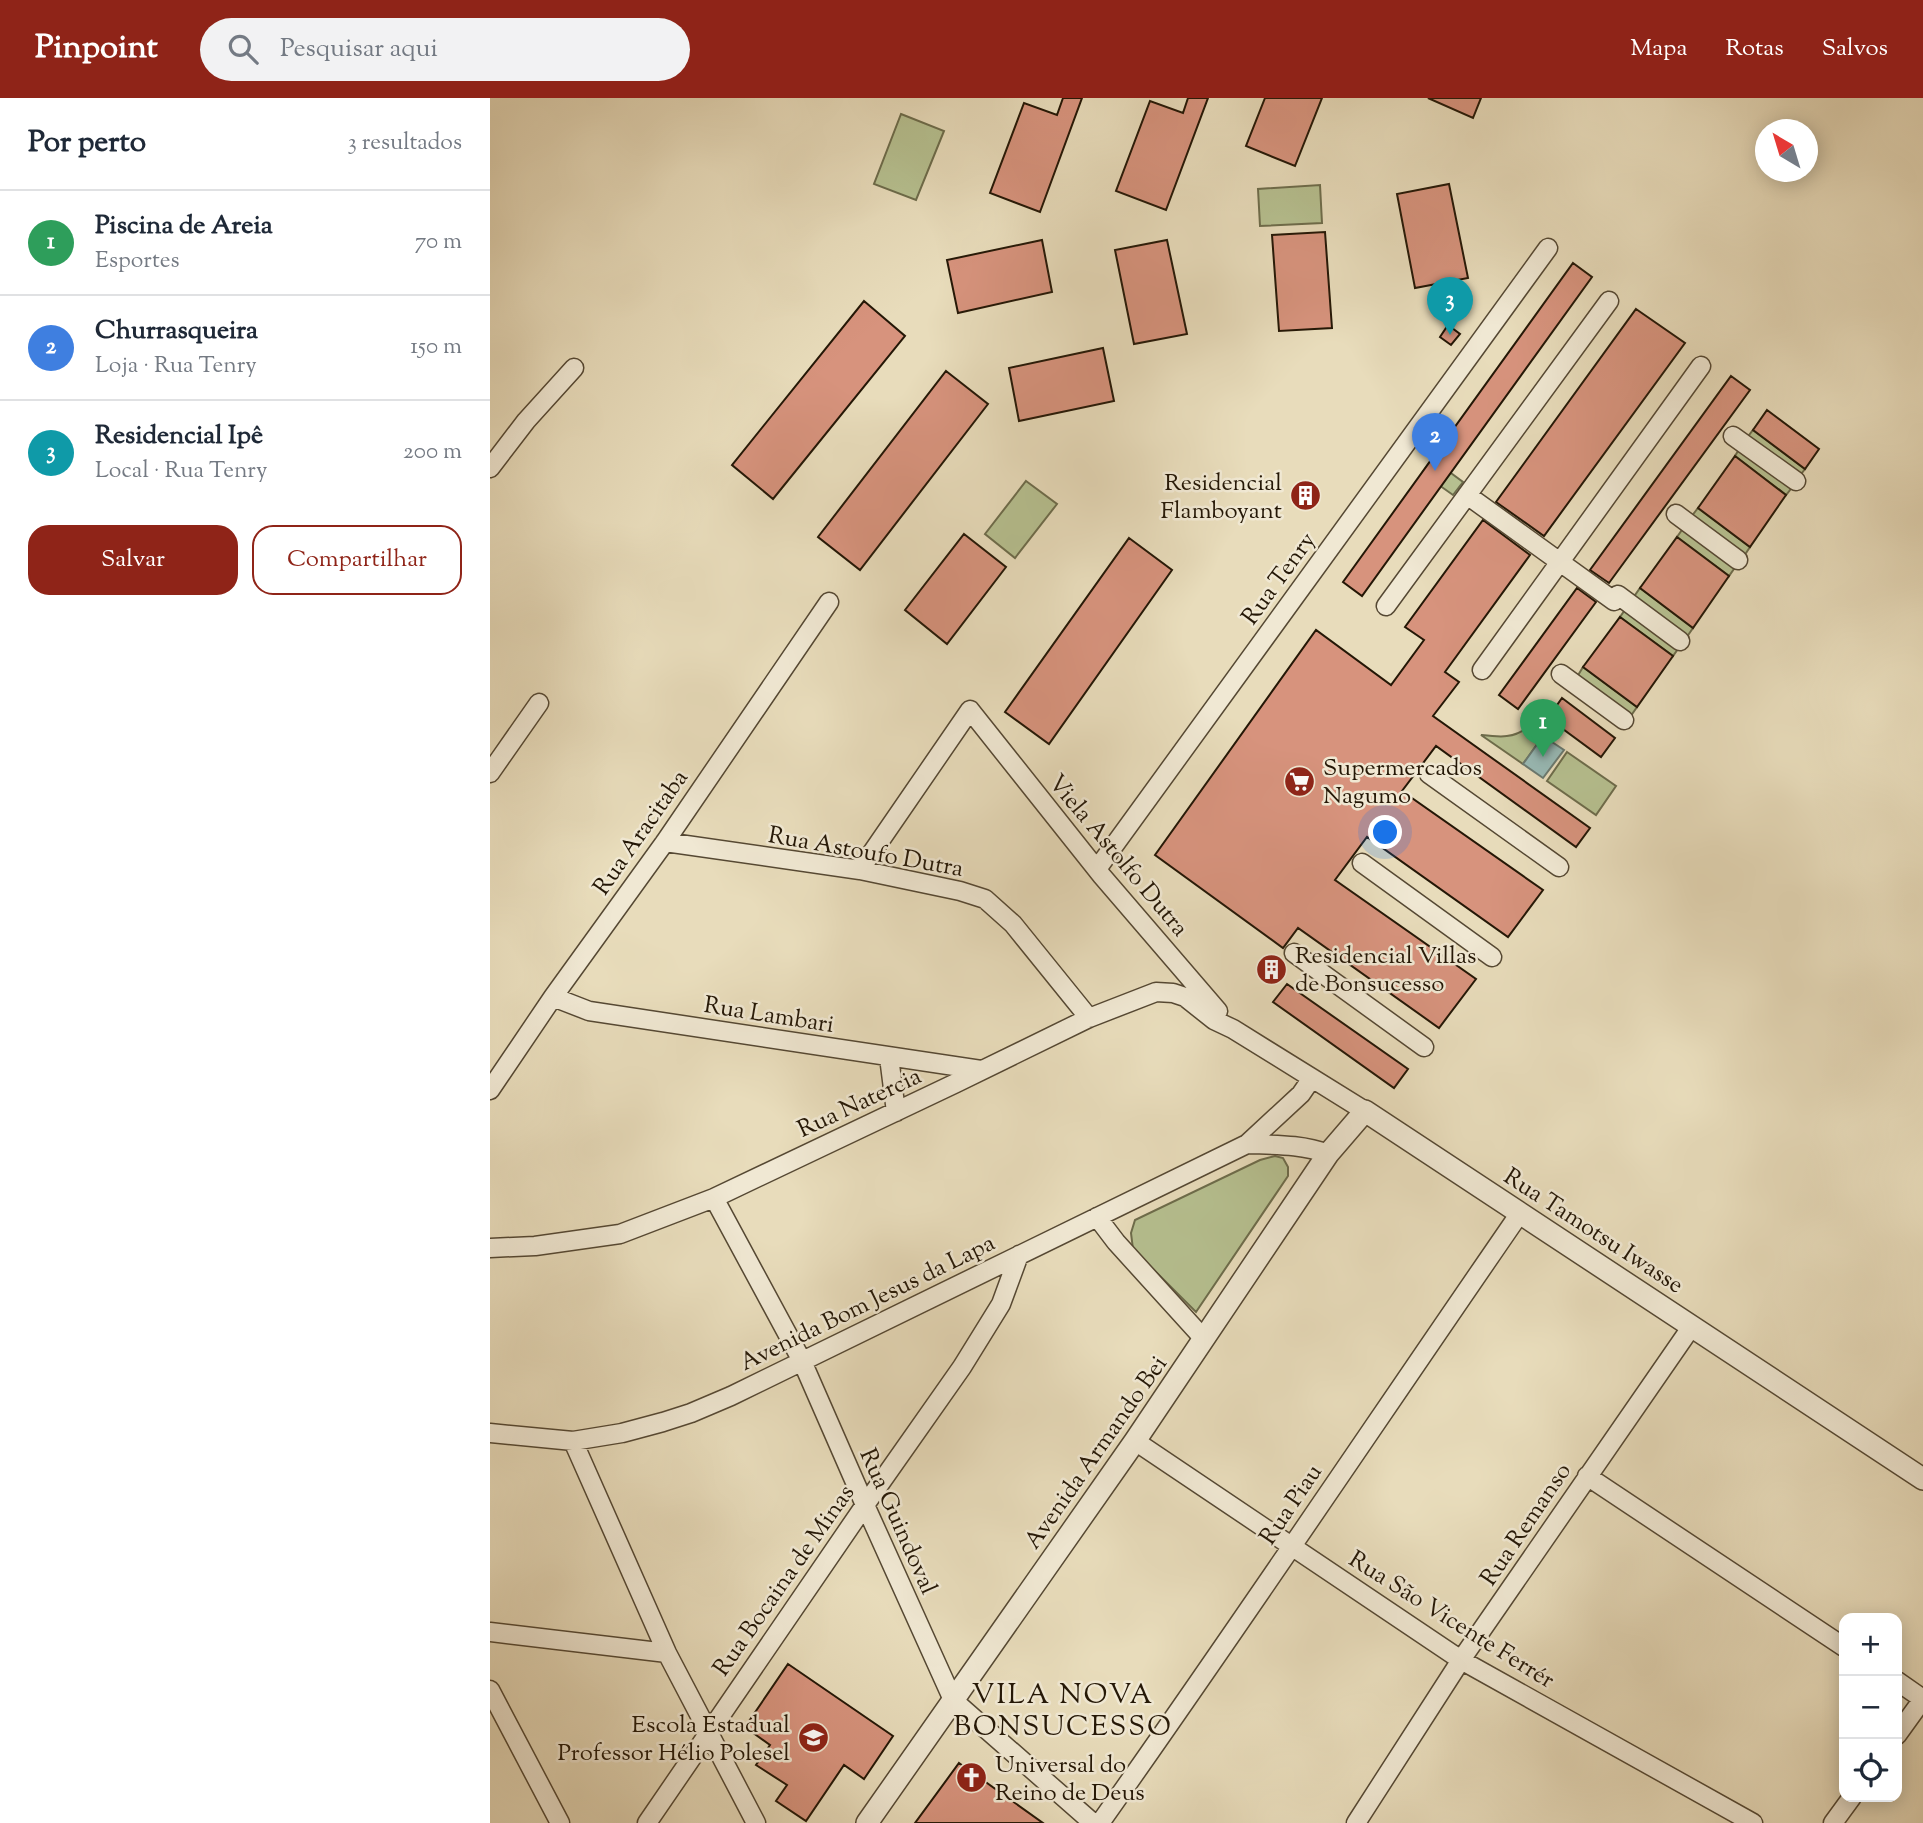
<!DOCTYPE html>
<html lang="pt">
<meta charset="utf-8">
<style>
:root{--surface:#fff;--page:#f2f2f3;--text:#1f2937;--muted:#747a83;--line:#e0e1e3;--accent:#8f2418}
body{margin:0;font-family:"Sorts Mill Goudy",serif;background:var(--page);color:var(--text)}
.controls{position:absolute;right:21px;bottom:21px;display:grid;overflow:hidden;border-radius:14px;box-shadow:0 4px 18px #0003}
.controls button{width:63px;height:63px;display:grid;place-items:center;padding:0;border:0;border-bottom:2px solid var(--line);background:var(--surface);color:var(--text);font:35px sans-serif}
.compass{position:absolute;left:1265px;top:21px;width:63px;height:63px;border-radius:50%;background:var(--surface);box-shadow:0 4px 18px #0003;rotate:322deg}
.you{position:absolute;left:896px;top:735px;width:24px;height:24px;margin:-18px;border:5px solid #fff;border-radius:50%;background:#1a73e8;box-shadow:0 0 0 10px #1a73e833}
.badge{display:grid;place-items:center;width:46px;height:46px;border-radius:50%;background:var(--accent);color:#fff;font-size:23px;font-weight:700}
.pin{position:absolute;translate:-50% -58px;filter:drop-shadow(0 2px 4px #0008)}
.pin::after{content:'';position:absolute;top:37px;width:24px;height:21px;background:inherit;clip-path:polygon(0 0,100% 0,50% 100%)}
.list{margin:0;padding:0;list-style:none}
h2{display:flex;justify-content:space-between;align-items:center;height:91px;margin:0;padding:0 28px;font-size:30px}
h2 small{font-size:23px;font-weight:400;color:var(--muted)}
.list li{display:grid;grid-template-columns:46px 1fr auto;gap:21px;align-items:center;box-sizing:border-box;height:105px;padding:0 28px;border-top:2px solid var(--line)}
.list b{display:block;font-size:26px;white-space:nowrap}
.list p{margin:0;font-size:23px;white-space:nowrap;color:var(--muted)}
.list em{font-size:23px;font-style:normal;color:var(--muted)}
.actions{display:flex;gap:14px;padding:21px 28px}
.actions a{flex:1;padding:16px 0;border:2px solid var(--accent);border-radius:21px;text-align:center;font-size:24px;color:var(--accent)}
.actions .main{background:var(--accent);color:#fff}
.icon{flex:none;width:38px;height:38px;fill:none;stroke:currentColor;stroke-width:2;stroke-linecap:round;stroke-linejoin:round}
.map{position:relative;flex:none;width:1433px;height:1725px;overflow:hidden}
header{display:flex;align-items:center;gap:42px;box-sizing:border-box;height:98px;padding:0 35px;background:var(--accent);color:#fff}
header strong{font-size:33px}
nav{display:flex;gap:38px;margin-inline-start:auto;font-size:24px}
.search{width:490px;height:63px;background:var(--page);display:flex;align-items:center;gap:18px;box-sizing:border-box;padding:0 24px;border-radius:38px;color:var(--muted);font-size:26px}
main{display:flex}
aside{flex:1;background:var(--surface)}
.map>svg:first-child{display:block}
.green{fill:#b6c090;stroke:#6d6c4b;stroke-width:2}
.water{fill:#98bab6;stroke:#6a7970;stroke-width:2}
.building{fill:#d7937d;stroke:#241706;stroke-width:2}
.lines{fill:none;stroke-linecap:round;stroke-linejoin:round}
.minor-casing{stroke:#554833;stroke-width:21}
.tertiary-casing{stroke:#554833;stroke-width:24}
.minor{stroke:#f0e8d3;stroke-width:18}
.tertiary{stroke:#f0e8d3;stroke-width:21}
.labels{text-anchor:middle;stroke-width:5;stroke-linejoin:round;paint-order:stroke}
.poi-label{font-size:24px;fill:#241706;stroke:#f0e8d3;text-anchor:start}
.street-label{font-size:24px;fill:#241706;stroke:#f0e8d3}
.quarter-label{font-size:28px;letter-spacing:2px;fill:#241706;stroke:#f0e8d3}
</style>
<header>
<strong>Pinpoint</strong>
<div class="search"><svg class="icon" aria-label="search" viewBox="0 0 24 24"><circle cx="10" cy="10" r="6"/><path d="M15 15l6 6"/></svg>Pesquisar aqui</div>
<nav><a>Mapa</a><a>Rotas</a><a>Salvos</a></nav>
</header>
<main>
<aside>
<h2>Por perto<small>3 resultados</small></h2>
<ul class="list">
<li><span class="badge" style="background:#2e9e5b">1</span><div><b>Piscina de Areia</b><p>Esportes</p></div><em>70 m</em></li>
<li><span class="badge" style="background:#3f7fe0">2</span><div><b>Churrasqueira</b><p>Loja · Rua Tenry</p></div><em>150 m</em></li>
<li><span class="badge" style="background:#0f9aa8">3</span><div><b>Residencial Ipê</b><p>Local · Rua Tenry</p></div><em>200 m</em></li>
</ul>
<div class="actions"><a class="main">Salvar</a><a>Compartilhar</a></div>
</aside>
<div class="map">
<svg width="1433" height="1725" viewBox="0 0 1433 1725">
<rect width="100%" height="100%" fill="#e8dcbb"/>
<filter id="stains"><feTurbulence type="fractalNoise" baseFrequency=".00286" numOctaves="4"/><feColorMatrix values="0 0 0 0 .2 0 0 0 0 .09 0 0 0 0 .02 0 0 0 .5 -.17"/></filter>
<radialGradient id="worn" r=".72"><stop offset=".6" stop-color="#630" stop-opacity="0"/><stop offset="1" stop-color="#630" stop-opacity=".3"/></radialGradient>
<path class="green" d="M411,16L454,33L426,102L384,86Z
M830,87L832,125L770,128L768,91Z
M1263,332L1315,371L1308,380L1256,341Z
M1251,348L1304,387L1296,397L1245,358Z
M942,361L973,384L963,397L932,375Z
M536,383L567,406L525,460L495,436Z
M1208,410L1260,449L1254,458L1201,419Z
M1194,429L1246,468L1239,478L1187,439Z
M1150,490L1203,530L1196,540L1143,500Z
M1137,509L1190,548L1183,558L1130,519Z
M1093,569L1147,609L1140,619L1087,579Z
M1039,628L1053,638L1033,666L991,637C1009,639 1025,641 1039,628Z
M1077,654L1126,688L1106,717L1057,683Z
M785,1058L793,1060L798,1069V1078L706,1214L643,1151L641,1135L645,1122L770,1062Z"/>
<path class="water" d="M1053,638L1074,652L1053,680L1033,666Z"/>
<path class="building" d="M573,0H592L550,114L500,95L534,5L567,17Z
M698,0H718L676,112L626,93L660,3L693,15Z
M775,0H832L805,68L756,48Z
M938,0H991L983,20Z
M959,86L978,180L925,190L907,96Z
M835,134L842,230L789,233L782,137Z
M552,142L562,194L468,215L457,162Z
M677,142L697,236L644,246L625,152Z
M1083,165L1102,179L872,498L853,484Z
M374,203L415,238L283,401L242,367Z
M1146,211L1195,245L1054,438L1006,404Z
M958,227L970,236L961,247L950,239Z
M613,250L624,303L529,323L519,270Z
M456,273L498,306L370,472L328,439Z
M1241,278L1260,292L1119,485L1100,472Z
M1277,312L1329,351L1315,371L1263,332Z
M1245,358L1296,397L1260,449L1208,410Z
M993,422L1040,457L955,574L969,584L943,618L1100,730L1086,749L946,648L912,693L1053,792L1018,839L877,739L845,782L986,881L949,930L808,830L793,850L665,757L826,532L901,587L934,542L915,529Z
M474,436L516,469L457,546L415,512Z
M1187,439L1239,478L1203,530L1150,490Z
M639,440L682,472L559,646L515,614Z
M1087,490L1106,504L1028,611L1009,597Z
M1130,519L1183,558L1147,609L1093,569Z
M1072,600L1125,640L1111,659L1058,620Z
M797,886L918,971L904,990L783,904Z
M298,1566L403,1638L374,1681L354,1667L316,1723L286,1703L297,1687L266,1667L280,1647L255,1629Z
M469,1665L553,1725H425Z"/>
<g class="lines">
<defs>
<path id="minor" d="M1243,338L1306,383
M0,370L36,323L84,270
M977,397L1124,503
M1186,416L1248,462
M1128,497L1190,543
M896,508L1119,203
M992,572L1211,268
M1071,576L1134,622
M0,675L49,605
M939,676L1069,769
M175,744L370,772L470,793L495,801L523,826L599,920
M872,765L1002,859
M607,771L1058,150
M370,772L480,612L612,778L728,913
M804,855L934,949
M63,899L99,913L491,972
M399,959L406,1014
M0,992L63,899L175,744L339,504
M757,1046C785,1047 812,1046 838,1056
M224,1100L312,1263L375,1407L463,1602L603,1725
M607,1119L626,1144L714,1241
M0,1150L45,1148L130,1136L224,1100L466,985L599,920L666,894L683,895L695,899L724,922L743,931L875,1013
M0,1335L83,1343L132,1335L173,1324L201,1315L241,1298L757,1046L811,996L822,980
M83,1343L177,1555L266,1725
M645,1343L971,1562L1263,1725
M1097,1378L1354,1549
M0,1534L177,1555
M1407,1583L1433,1601
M0,1592L70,1725
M1407,1637L1433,1601
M157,1725L375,1407L472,1269L511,1206L529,1157
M610,1725C753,1523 890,1318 1030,1115
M866,1725L971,1562L1202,1228
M1343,1725L1362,1699"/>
<path id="tertiary" d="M377,1725L645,1343L838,1056L875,1013L1433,1381"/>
</defs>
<use href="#minor" class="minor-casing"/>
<use href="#tertiary" class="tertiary-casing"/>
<use href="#minor" class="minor"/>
<use href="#tertiary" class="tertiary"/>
</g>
<defs>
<symbol id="building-disc" viewBox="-11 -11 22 22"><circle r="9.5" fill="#8f2418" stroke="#f0e8d3"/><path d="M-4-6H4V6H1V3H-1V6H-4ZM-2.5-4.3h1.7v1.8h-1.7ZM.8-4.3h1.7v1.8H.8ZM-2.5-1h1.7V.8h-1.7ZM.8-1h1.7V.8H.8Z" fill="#fff"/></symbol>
<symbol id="supermarket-disc" viewBox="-11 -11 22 22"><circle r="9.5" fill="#8f2418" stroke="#f0e8d3"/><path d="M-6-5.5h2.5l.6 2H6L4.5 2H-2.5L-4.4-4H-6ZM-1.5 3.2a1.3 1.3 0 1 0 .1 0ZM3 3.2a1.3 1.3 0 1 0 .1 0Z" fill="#fff"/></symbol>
<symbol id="school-disc" viewBox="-11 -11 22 22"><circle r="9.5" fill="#8f2418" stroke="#f0e8d3"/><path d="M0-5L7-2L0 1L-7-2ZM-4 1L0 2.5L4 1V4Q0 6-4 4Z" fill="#fff"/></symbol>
<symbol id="church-disc" viewBox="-11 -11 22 22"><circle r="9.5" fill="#8f2418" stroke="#f0e8d3"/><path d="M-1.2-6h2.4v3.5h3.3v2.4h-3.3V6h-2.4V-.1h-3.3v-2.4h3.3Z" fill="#fff"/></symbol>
</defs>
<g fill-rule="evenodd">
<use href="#building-disc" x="798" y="380" width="35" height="35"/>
<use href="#supermarket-disc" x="792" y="666" width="35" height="35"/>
<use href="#building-disc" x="764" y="854" width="35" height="35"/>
<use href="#school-disc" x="306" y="1622" width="35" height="35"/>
<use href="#church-disc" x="464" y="1662" width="35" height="35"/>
</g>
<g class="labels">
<g class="poi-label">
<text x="792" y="392" text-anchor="end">Residencial<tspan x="792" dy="28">Flamboyant</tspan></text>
<text x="833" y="677">Supermercados<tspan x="833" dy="28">Nagumo</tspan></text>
<text x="805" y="865">Residencial Villas<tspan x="805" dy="28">de Bonsucesso</tspan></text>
<text x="300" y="1634" text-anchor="end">Escola Estadual<tspan x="300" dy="28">Professor Hélio Polesel</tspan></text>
<text x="505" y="1674">Universal do<tspan x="505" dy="28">Reino de Deus</tspan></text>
</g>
<g class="street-label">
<text transform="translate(788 480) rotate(-54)" y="8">Rua Tenry</text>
<text transform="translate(150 734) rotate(-55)" y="8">Rua Aracitaba</text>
<text transform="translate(376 753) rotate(10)" y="8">Rua Astoufo Dutra</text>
<text transform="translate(629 757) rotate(50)" y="8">Viela Astolfo Dutra</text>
<text transform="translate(279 916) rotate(9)" y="8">Rua Lambari</text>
<text transform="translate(369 1004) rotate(-25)" y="8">Rua Natercia</text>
<text transform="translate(1104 1132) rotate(33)" y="8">Rua Tamotsu Iwasse</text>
<text transform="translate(377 1204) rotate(-26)" y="8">Avenida Bom Jesus da Lapa</text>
<text transform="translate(605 1354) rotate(-55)" y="8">Avenida Armando Bei</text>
<text transform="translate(800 1406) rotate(-56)" y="8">Rua Piau</text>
<text transform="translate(409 1423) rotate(66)" y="8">Rua Guindoval</text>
<text transform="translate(1035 1426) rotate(-56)" y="8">Rua Remanso</text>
<text transform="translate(293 1482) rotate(-55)" y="8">Rua Bocaina de Minas</text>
<text transform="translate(962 1521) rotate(32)" y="8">Rua São Vicente Ferrér</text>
</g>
<g class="quarter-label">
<text x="573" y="1605">VILA NOVA<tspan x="573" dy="32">BONSUCESSO</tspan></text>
</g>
</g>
<rect width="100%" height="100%" filter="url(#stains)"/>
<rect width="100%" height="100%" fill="url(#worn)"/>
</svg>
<div class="controls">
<button>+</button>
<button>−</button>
<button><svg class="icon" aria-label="locate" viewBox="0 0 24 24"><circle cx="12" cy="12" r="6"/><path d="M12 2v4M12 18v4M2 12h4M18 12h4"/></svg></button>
</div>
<svg class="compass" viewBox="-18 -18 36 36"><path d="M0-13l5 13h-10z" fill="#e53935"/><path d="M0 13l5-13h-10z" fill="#747a83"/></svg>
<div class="you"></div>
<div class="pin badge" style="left:1053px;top:659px;background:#2e9e5b">1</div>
<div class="pin badge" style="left:945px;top:373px;background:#3f7fe0">2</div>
<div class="pin badge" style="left:960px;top:237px;background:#0f9aa8">3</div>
</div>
</main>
